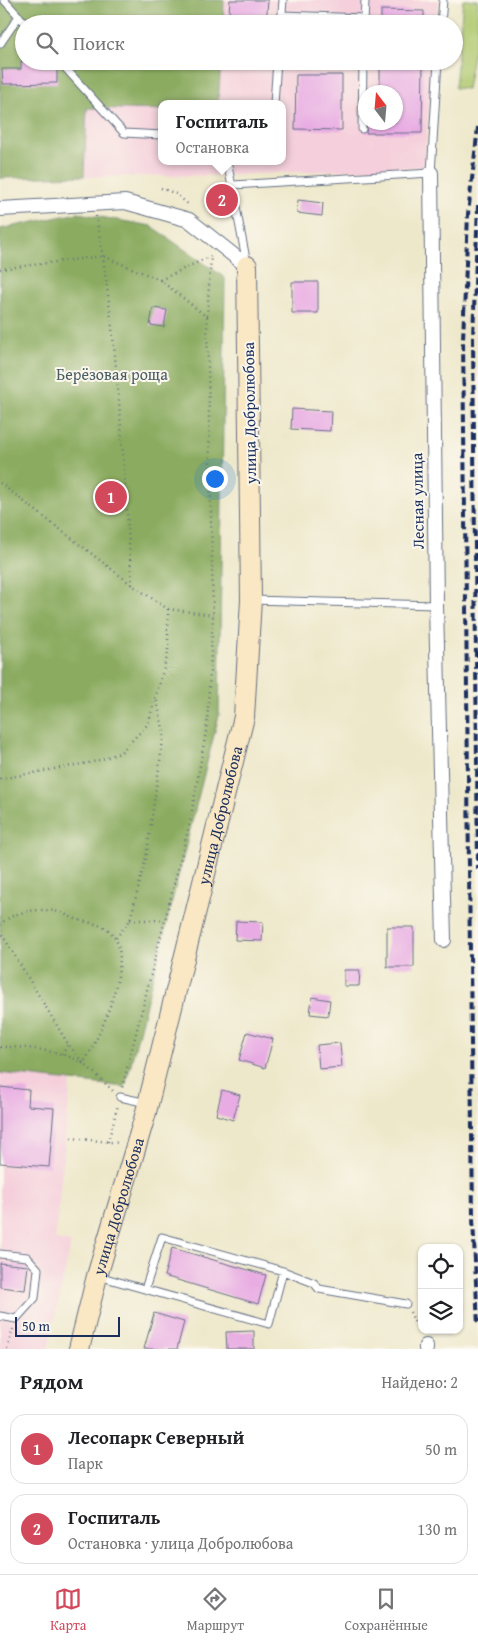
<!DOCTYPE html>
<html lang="ru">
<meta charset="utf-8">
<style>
:root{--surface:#fff;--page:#f6f6f6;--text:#202124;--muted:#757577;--line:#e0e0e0;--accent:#d1495b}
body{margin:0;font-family:"Gentium Book Plus",serif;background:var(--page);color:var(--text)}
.controls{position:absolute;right:15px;bottom:15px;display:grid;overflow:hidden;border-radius:10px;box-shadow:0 1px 4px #0004}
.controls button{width:45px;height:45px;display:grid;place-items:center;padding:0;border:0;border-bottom:1px solid var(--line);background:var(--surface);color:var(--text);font:25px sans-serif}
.compass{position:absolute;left:358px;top:85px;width:45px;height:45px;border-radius:50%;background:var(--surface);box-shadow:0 1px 4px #0004;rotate:344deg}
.scale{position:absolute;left:15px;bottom:12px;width:105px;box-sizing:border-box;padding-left:5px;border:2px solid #1b2f5e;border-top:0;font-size:14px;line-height:18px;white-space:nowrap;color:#1b2f5e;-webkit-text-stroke:4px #fbf7ec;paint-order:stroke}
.you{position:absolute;left:214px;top:478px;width:18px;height:18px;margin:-12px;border:4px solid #fff;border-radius:50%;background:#1a73e8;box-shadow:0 0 0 8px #1a73e833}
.badge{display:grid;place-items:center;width:32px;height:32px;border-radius:50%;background:var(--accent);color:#fff;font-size:16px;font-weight:700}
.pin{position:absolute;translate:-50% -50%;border:2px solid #fff;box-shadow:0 1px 5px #0006}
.popup{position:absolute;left:158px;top:100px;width:128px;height:65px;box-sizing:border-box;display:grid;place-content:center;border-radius:10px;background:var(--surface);filter:drop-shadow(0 1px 4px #0005);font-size:16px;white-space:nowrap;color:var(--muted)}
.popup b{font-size:19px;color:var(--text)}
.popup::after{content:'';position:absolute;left:50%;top:100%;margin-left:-10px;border:10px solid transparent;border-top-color:var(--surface)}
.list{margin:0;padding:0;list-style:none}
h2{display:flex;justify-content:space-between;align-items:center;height:65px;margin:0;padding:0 20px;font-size:21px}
h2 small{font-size:16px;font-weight:400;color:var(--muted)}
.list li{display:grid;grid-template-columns:32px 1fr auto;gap:15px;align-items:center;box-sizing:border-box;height:70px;margin:0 10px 10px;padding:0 10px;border:1px solid var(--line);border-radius:15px}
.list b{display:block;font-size:19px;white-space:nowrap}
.list p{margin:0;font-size:16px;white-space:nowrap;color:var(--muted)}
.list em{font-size:16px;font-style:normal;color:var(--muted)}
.icon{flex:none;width:28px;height:28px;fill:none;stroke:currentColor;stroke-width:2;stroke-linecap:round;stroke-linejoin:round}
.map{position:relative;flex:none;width:478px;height:1349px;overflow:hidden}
.search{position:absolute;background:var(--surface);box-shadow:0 1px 4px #0004;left:15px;right:15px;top:15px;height:55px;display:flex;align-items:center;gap:12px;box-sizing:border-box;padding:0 18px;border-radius:28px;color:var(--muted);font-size:19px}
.sheet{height:225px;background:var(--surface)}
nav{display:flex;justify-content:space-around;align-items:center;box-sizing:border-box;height:70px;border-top:1px solid var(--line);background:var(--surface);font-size:14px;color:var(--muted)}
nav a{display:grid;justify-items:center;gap:2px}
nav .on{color:var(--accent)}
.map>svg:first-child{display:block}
.built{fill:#f5cfdc;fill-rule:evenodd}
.green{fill:#afc86e;stroke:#657c66}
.forest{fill:#8bac61;stroke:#536e60}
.building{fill:#e8abe3}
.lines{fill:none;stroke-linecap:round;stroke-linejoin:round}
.lane-casing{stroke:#657084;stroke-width:9}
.street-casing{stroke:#657084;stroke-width:16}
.secondary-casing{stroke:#657084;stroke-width:22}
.path{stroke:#657084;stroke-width:2.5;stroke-dasharray:1 4;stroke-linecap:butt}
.lane{stroke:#fff;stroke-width:7}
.street{stroke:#fff;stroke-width:14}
.secondary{stroke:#fae7c3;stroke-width:20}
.rail{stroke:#1b2f5e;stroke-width:4;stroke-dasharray:8 4;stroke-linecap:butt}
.labels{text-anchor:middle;stroke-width:4;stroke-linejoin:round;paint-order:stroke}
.park-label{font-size:16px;fill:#475d63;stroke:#fbf7ec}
.street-label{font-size:16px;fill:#1b2f5e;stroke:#fbf7ec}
</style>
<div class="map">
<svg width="478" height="1349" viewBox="0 0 478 1349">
<rect width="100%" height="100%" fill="#fbf7ec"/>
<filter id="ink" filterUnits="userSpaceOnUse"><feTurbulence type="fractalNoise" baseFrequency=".02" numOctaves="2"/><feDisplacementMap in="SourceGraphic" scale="10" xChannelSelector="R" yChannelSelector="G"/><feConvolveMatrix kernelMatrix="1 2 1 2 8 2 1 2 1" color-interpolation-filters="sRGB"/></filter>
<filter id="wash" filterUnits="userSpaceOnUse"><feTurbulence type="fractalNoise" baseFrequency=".0096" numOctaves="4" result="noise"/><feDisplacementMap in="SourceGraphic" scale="20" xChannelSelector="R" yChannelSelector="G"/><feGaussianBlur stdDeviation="1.12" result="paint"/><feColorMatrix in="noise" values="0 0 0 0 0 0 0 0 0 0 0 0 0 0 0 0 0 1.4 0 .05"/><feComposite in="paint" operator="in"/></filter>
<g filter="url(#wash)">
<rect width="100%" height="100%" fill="#eee8cb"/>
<path class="built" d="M0,0H439L436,24H24V61H433L424,167L230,175L0,178ZM366,92H396V122H366ZM162,104H282V161H162Z
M0,1073L71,1080L55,1240L71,1243L48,1349H0Z"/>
<path class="green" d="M463,0H478V27L467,89L455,88Z"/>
<path class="forest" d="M0,0H224L223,24H24V61H221L218,104H162V110L87,108L84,176L0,178Z
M78,213L151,226L225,278L219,715L125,1087L0,1073V229Z"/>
<g id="blocks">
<path class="building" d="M230,0H268L266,24H228Z
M381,10L424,11V24H381Z
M21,61H39V67H57V83L3,84L2,69H21Z
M380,61H423L422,133H366L367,122H396V92H380Z
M296,75H342V130L295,129Z
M298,200L323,203L322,216L297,213Z
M292,282H318V313H292Z
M153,308L167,310L164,327L150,325Z
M292,409L331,411L330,431L291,429Z
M236,921L263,922L262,941L235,940Z
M387,927H414V967H387Z
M344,970H360L359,986H344Z
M312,997L330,1000L328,1016L310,1014Z
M247,1032L273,1039L265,1068L239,1060Z
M340,1043L342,1067L319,1069L317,1045Z
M0,1087L29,1090L28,1106L54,1108L49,1167L0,1163Z
M222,1090L240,1095L233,1120L216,1115Z
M172,1248L266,1275L258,1304L164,1276Z
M0,1263L28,1266L25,1290L0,1287Z
M154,1313L184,1322L177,1349H144Z
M254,1331V1349H227L226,1332Z"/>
</g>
</g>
<g filter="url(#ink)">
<use href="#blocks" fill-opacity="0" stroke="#657084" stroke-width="1"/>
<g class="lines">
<defs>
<path id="lane" d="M4,0L26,24
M282,15L364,18
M281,24L283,0
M364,24L365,0
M441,24L443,0
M0,44L19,16
M59,61L124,133L162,135
M274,104L277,61
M362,129L363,61
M227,161L247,264
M233,185L431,173L438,61
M251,600L436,605
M120,1097L147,1103
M0,1254L27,1257L38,1269L35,1298L16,1319L0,1316
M98,1276L269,1324L283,1271
M145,1289L162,1237L283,1271L314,1283L319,1289L406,1304"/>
<path id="street" d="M431,173L436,605L444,940
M0,209L125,202L189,220L247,266
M426,1346V1349"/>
<g id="secondary">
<path id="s1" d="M79,1349L97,1276L145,1116L244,717L251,600L247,266"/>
</g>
</defs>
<use href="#lane" class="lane-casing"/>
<use href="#street" class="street-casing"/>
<use href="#secondary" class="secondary-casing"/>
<path class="path" d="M161,188L176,194L190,206
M96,216C118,338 123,462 132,585
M0,269L103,256L160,280L207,317L213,615L207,726L190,822L122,1088
M160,280L211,256L207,317
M0,483L132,585L168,609L213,615
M0,779L93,762L120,753L148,724L168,653V609
M130,920H165
M0,925C12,912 36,908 54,911C62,912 71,918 79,920C93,924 107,924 115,938C132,964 99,1041 83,1063L68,1044L0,931
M116,938L130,920L146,858L164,733L156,697
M0,1047C23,1046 65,1051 84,1064C94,1072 104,1082 113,1091
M62,1055L68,1044
M71,1138L120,1143
M108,1142L118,1105
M410,1312L420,1334
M7,1349L13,1329"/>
<use href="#lane" class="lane"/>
<use href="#street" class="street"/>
<use href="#secondary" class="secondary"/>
<path class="rail" d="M478,127L468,214L463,340L473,1218L478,1326
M478,205L473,337L478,869"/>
</g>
</g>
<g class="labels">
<g class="park-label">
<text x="112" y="380">Берёзовая роща</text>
</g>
<g class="street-label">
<text transform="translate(249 413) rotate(-91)" y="6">улица Добролюбова</text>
<text transform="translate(417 501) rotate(-91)" y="6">Лесная улица</text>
<text dy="6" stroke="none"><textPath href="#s1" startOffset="552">улица Добролюбова</textPath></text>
<text dy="6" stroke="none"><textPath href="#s1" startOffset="148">улица Добролюбова</textPath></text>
</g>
</g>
</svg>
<div class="controls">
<button><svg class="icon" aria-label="locate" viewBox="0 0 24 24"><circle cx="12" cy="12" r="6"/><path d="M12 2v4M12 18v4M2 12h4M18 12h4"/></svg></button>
<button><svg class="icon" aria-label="layers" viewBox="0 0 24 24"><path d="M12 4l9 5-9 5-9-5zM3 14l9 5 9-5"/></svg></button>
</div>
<svg class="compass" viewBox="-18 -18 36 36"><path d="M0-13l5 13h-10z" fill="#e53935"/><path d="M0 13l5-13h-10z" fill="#757577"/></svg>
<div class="scale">50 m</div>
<div class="you"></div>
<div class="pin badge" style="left:111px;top:497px">1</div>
<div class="pin badge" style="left:222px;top:200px">2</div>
<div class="popup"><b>Госпиталь</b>Остановка</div>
<div class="search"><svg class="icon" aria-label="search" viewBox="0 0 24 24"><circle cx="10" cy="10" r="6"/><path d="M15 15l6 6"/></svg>Поиск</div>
</div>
<section class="sheet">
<h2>Рядом<small>Найдено: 2</small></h2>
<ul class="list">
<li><span class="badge">1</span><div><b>Лесопарк Северный</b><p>Парк</p></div><em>50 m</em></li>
<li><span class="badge">2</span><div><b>Госпиталь</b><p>Остановка · улица Добролюбова</p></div><em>130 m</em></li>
</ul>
</section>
<nav>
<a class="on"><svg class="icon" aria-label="map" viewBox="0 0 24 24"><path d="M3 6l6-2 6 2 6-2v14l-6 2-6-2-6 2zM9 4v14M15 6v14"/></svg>Карта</a>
<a><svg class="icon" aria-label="directions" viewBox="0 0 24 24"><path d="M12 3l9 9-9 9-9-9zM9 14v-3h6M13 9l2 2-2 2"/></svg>Маршрут</a>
<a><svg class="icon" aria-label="saved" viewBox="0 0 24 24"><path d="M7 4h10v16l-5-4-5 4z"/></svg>Сохранённые</a>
</nav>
